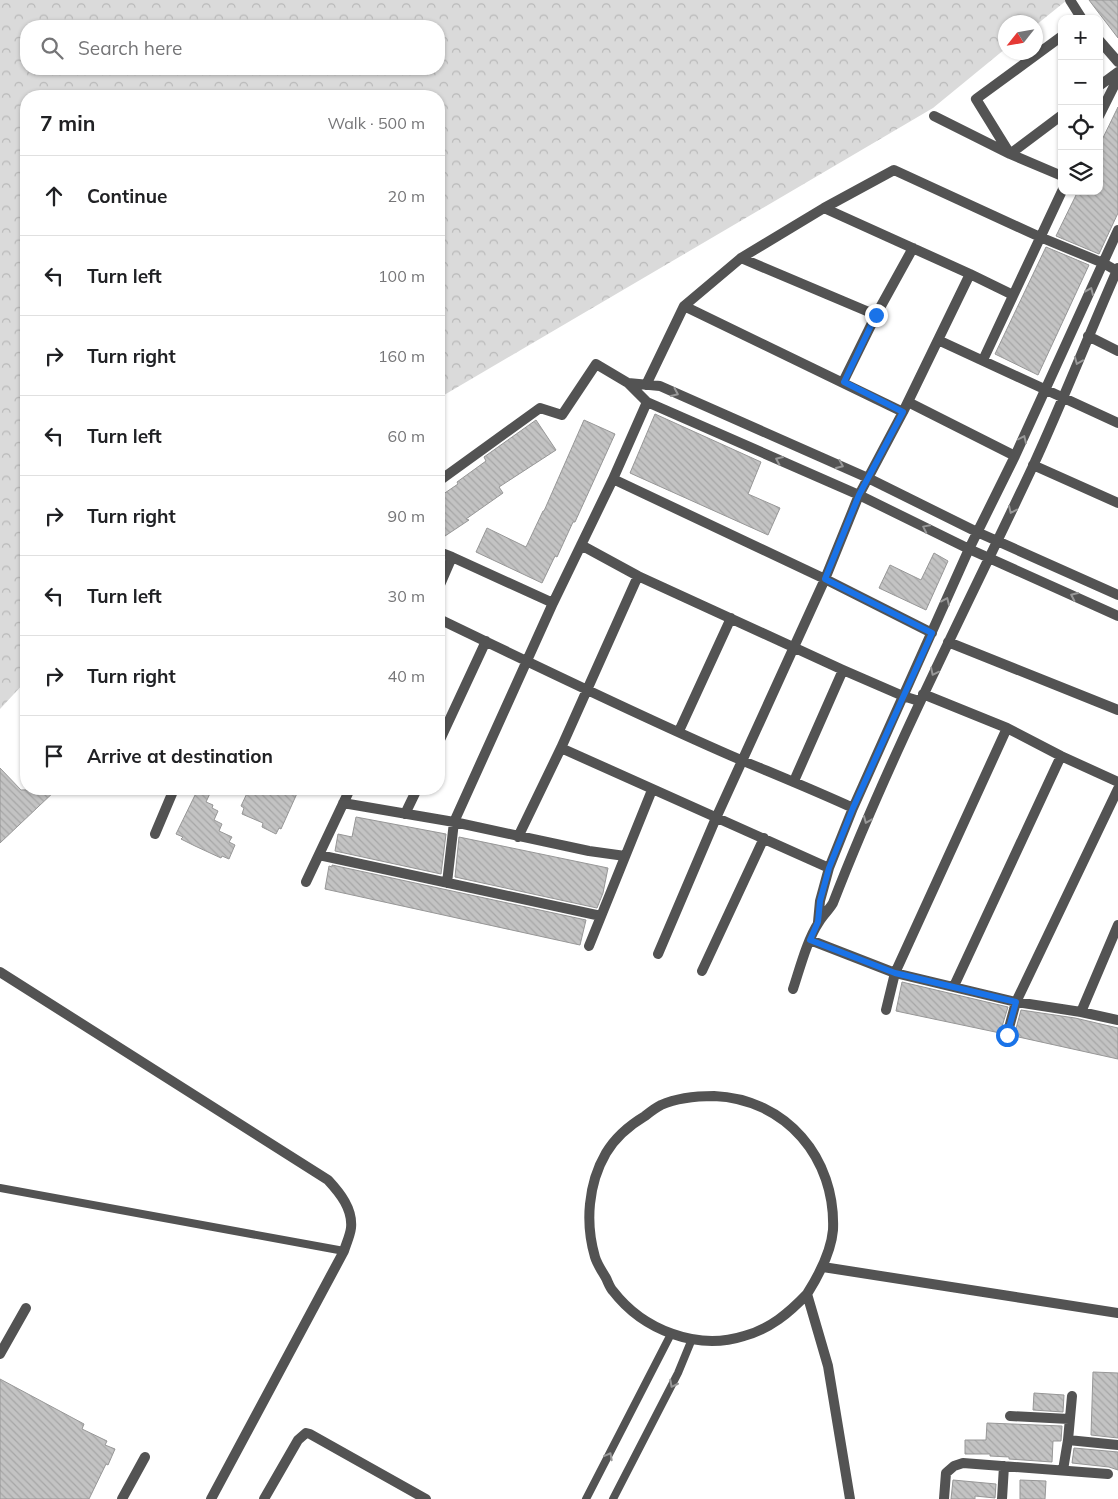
<!DOCTYPE html>
<meta charset="utf-8">
<style>
:root{--surface:#fff;--page:#f2f2f2;--text:#202124;--muted:#757577;--line:#e0e0e0}
body{margin:0;font-family:Mulish,sans-serif;background:var(--page);color:var(--text)}
.controls{position:absolute;right:15px;top:15px;display:grid;overflow:hidden;border-radius:10px;box-shadow:0 1px 4px #0004}
.controls button{width:45px;height:45px;display:grid;place-items:center;padding:0;border:0;border-bottom:1px solid var(--line);background:var(--surface);color:var(--text);font:25px sans-serif}
.compass{position:absolute;left:998px;top:15px;width:45px;height:45px;border-radius:50%;background:var(--surface);box-shadow:0 1px 4px #0004;rotate:239deg}
.stop{position:absolute;width:15px;height:15px;margin:-11px;border:4px solid #1a73e8;border-radius:50%;background:#fff}
.stop.end{background:#1a73e8;border-color:#fff;box-shadow:0 1px 5px #0008}
.list{margin:0;padding:0;list-style:none}
h2{display:flex;justify-content:space-between;align-items:center;height:65px;margin:0;padding:0 20px;font-size:21px}
h2 small{font-size:16px;font-weight:400;color:var(--muted)}
.list li{display:grid;grid-template-columns:32px 1fr auto;gap:15px;align-items:center;box-sizing:border-box;height:80px;padding:0 20px;border-top:1px solid var(--line)}
.list b{display:block;font-size:19px;white-space:nowrap}
.list em{font-size:16px;font-style:normal;color:var(--muted)}
.icon{flex:none;width:28px;height:28px;fill:none;stroke:currentColor;stroke-width:2;stroke-linecap:round;stroke-linejoin:round}
.map{position:relative;flex:none;width:1118px;height:1499px;overflow:hidden}
.search{position:absolute;background:var(--surface);box-shadow:0 1px 4px #0004;left:20px;top:20px;width:425px;height:55px;display:flex;align-items:center;gap:12px;box-sizing:border-box;padding:0 18px;border-radius:20px;color:var(--muted);font-size:19px}
.panel{position:absolute;background:var(--surface);box-shadow:0 1px 4px #0004;left:20px;top:90px;width:425px;height:705px;border-radius:20px}
.map>svg:first-child{display:block}
.forest{fill:url(#forest-crowns);fill-rule:evenodd}
.building{fill:url(#building-back-hatch);stroke:#979797}
.lines{fill:none;stroke-linecap:round;stroke-linejoin:round}
.service{stroke:#535353;stroke-width:8}
.minor{stroke:#535353;stroke-width:10}
.oneway{stroke:#989898}
.route{stroke:#1a73e8;stroke-width:6}
</style>
<div class="map">
<svg width="1118" height="1499" viewBox="0 0 1118 1499">
<defs>
<pattern id="forest-crowns" width="20" height="18" patternUnits="userSpaceOnUse" patternTransform="scale(1.25)"><rect width="20" height="18" fill="#dadada"/><path d="M2 6a3 3 0 1 1 6 0M12 15a3 3 0 1 1 6 0" fill="none" stroke="#b9b9b9"/></pattern>
<pattern id="building-back-hatch" width="6" height="6" patternUnits="userSpaceOnUse" patternTransform="scale(1.25)"><rect width="6" height="6" fill="#c3c3c3"/><path d="M-1 5l2 2M0 0l6 6M5-1l2 2" fill="none" stroke="#a6a6a6"/></pattern>
</defs>
<rect width="100%" height="100%" fill="#fff"/>
<path class="forest" d="M0,0H1067L1036,25V22H1006L1005,49L933,108L439,398V96H26V681L0,709ZM26,26H439V69H26Z"/>
<path class="building" d="M1089,0H1118V38L1095,8Z
M1118,107V213L1099,254L1056,236L1078,191H1099V146Z
M1046,247L1089,265L1038,375L995,354Z
M655,414L761,462L748,494L780,508L768,535L630,473Z
M536,420L556,450L499,487L503,493L466,519L469,520L439,540V497L458,484L457,482L486,461L484,457Z
M584,420L615,434L575,522H573L557,557L555,556L542,583L476,552L487,528L526,547L543,511H544Z
M934,553L948,561L926,610L879,588L890,565L921,580Z
M0,768L21,790L57,789L0,843Z
M198,789H212L206,802L213,805L212,808L218,811L214,820L222,824L219,831L232,837L229,842L235,845L229,859L222,856L221,858L195,846L181,839L183,837L176,834Z
M249,789H299L281,829L279,828L276,834L262,827L263,823L242,814L244,808L241,806Z
M356,817L446,834L441,874L335,851L338,834L352,837Z
M459,837L608,868L603,893L597,908L455,877Z
M332,865L586,920L580,945L325,889L329,866L332,867Z
M902,982L1008,1007L1000,1033L896,1011Z
M1021,1010L1075,1018L1118,1028V1059L1014,1036Z
M1093,1372L1118,1373V1438L1091,1435Z
M0,1379L84,1424L82,1429L107,1441L105,1445L115,1449L108,1465L106,1464L89,1499H0Z
M1034,1393L1064,1395L1063,1412L1033,1410Z
M987,1423L1062,1426L1061,1441H1053L1052,1462L1009,1459V1457L990,1456V1454H965V1440H986Z
M1074,1448L1118,1452V1470L1109,1467L1072,1463Z
M953,1480L996,1484L995,1498L975,1496V1499H951Z
M1020,1480L1046,1481L1045,1499H1020Z"/>
<g class="lines">
<path class="service" d="M0,1188L344,1251
M586,1499L671,1334
M613,1499L678,1373L692,1339"/>
<path class="minor" d="M1070,0L1082,19
M1062,36L976,99L1010,154L1062,115
M1099,40L1118,62
M1099,86L1118,72
M934,116L1010,154L1062,176
M1099,116L1118,78
M824,208L970,274L1013,295
M741,258L876,315
M1088,336L1118,351
M938,340L1118,423
M983,360L1062,191
M843,382L876,315L913,248
M628,383L660,386L868,478L977,532L1118,595
M646,385L684,306
M908,402L1015,456
M903,412L684,306L741,258L824,208L894,170L1040,237L1103,263L1117,271
M1033,465L1118,503
M613,479L825,579L932,633
M439,481L540,408L562,415L596,364L628,383L647,402L859,495L969,549L1118,616
M581,545L638,576L843,670L903,696L919,701
M439,552L452,557L553,603
M439,587L452,557
M439,619C539,667 639,716 741,760C779,776 816,791 853,808
M948,642L1118,710
M923,694L1007,728L1061,756L1118,782
M679,731L731,618
M439,742L486,641
M561,748L829,868
M794,781L843,670
M343,803L454,822L589,851L625,856
M405,814L417,789
M155,834L174,789
M518,837L561,748L638,576
M319,855L601,916
M306,882L350,789
M447,883L454,822L553,603L613,479L647,402
M818,922L820,901L829,868L853,808L969,549L1015,456L1118,230
M810,940L895,973L1016,1002L1081,1012L1118,1020
M589,946L652,790
M658,954L716,818L825,579L859,495L903,412L970,274
M702,971L764,838
M0,972L328,1180C340,1193 353,1209 351,1228C350,1236 346,1244 344,1251L211,1499
M954,986L1061,756
M793,989C800,968 807,940 819,922C823,915 829,910 833,903C891,753 965,611 1033,466C1063,401 1089,334 1118,268
M886,1010L895,973L1007,728
M1081,1012L1118,925
M1007,1035L1016,1002L1118,789
M823,1267L1118,1313
M807,1294C789,1313 770,1329 744,1336C697,1351 643,1330 613,1291C610,1288 608,1282 606,1278C602,1271 597,1264 595,1257C585,1223 588,1184 606,1153C615,1138 630,1125 645,1116C650,1112 655,1108 661,1105C677,1098 696,1096 714,1096C786,1099 836,1158 833,1230C831,1253 819,1275 807,1294L828,1366L850,1499
M0,1354L26,1308
M1072,1396L1068,1440L1118,1445
M1010,1416L1069,1419
M1063,1470L1068,1440
M122,1499L145,1457
M264,1499L298,1440L306,1433L310,1434L426,1499
M944,1499L946,1473L954,1466L963,1463L1108,1474
M1002,1499L1004,1466"/>
</g>
<defs><path id="oneway-chevron" d="M-2-3.5L2.5 0L-2 3.5" fill="none" stroke-width="1.6" stroke-linecap="round" stroke-linejoin="round" transform="scale(1.25)"/></defs>
<g class="oneway">
<use href="#oneway-chevron" transform="translate(1090 291) rotate(-66)"/>
<use href="#oneway-chevron" transform="translate(1078 361) rotate(112)"/>
<use href="#oneway-chevron" transform="translate(675 393) rotate(24)"/>
<use href="#oneway-chevron" transform="translate(1023 439) rotate(-65)"/>
<use href="#oneway-chevron" transform="translate(779 460) rotate(-156)"/>
<use href="#oneway-chevron" transform="translate(840 465) rotate(24)"/>
<use href="#oneway-chevron" transform="translate(1012 510) rotate(115)"/>
<use href="#oneway-chevron" transform="translate(926 528) rotate(-154)"/>
<use href="#oneway-chevron" transform="translate(1074 596) rotate(-155)"/>
<use href="#oneway-chevron" transform="translate(946 601) rotate(-66)"/>
<use href="#oneway-chevron" transform="translate(934 672) rotate(116)"/>
<use href="#oneway-chevron" transform="translate(867 820) rotate(113)"/>
<use href="#oneway-chevron" transform="translate(673 1384) rotate(117)"/>
<use href="#oneway-chevron" transform="translate(609 1456) rotate(-62)"/>
</g>
<g class="lines">
<path class="route" d="M876,315L844,382L903,412L859,495L825,579L932,633L853,808L829,868L820,901L818,922L810,940L895,973L1016,1002L1007,1035"/>
</g>
</svg>
<div class="controls">
<button>+</button>
<button>−</button>
<button><svg class="icon" aria-label="locate" viewBox="0 0 24 24"><circle cx="12" cy="12" r="6"/><path d="M12 2v4M12 18v4M2 12h4M18 12h4"/></svg></button>
<button><svg class="icon" aria-label="layers" viewBox="0 0 24 24"><path d="M12 4l9 5-9 5-9-5zM3 14l9 5 9-5"/></svg></button>
</div>
<svg class="compass" viewBox="-18 -18 36 36"><path d="M0-13l5 13h-10z" fill="#e53935"/><path d="M0 13l5-13h-10z" fill="#757577"/></svg>
<div class="stop" style="left:1007px;top:1035px"></div>
<div class="stop end" style="left:876px;top:315px"></div>
<div class="search"><svg class="icon" aria-label="search" viewBox="0 0 24 24"><circle cx="10" cy="10" r="6"/><path d="M15 15l6 6"/></svg>Search here</div>
<section class="panel">
<h2>7 min<small>Walk · 500 m</small></h2>
<ul class="list">
<li><svg class="icon" aria-label="ahead" viewBox="0 0 24 24"><path d="M12 20V5M6 11l6-6 6 6"/></svg><div><b>Continue</b></div><em>20 m</em></li>
<li><svg class="icon" aria-label="left" viewBox="0 0 24 24"><path d="M17 20v-9H6M10 6l-5 5 5 5"/></svg><div><b>Turn left</b></div><em>100 m</em></li>
<li><svg class="icon" aria-label="right" viewBox="0 0 24 24"><path d="M7 20v-9h11M14 6l5 5-5 5"/></svg><div><b>Turn right</b></div><em>160 m</em></li>
<li><svg class="icon" aria-label="left" viewBox="0 0 24 24"><path d="M17 20v-9H6M10 6l-5 5 5 5"/></svg><div><b>Turn left</b></div><em>60 m</em></li>
<li><svg class="icon" aria-label="right" viewBox="0 0 24 24"><path d="M7 20v-9h11M14 6l5 5-5 5"/></svg><div><b>Turn right</b></div><em>90 m</em></li>
<li><svg class="icon" aria-label="left" viewBox="0 0 24 24"><path d="M17 20v-9H6M10 6l-5 5 5 5"/></svg><div><b>Turn left</b></div><em>30 m</em></li>
<li><svg class="icon" aria-label="right" viewBox="0 0 24 24"><path d="M7 20v-9h11M14 6l5 5-5 5"/></svg><div><b>Turn right</b></div><em>40 m</em></li>
<li><svg class="icon" aria-label="arrive" viewBox="0 0 24 24"><path d="M6 21V4h12l-3 4 3 4H6"/></svg><div><b>Arrive at destination</b></div></li>
</ul>
</section>
</div>
